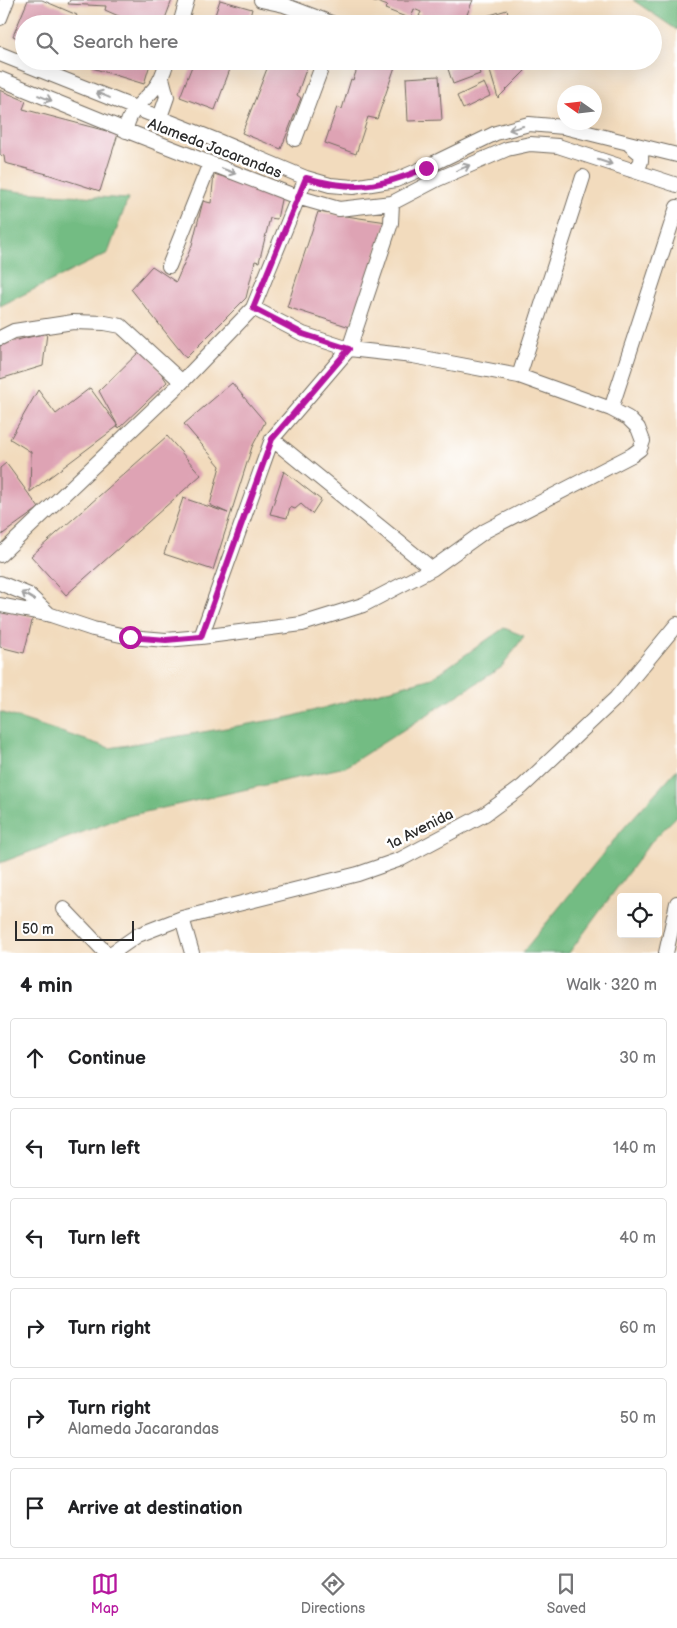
<!DOCTYPE html>
<meta charset="utf-8">
<style>
:root{--surface:#fff;--page:#f6f6f6;--text:#202124;--muted:#757577;--line:#e0e0e0;--accent:#b5179e}
body{margin:0;font-family:"Balsamiq Sans",sans-serif;background:var(--page);color:var(--text)}
.controls{position:absolute;right:15px;bottom:15px;display:grid;overflow:hidden;border-radius:5px;box-shadow:0 5px 20px #0002}
.controls button{width:45px;height:45px;display:grid;place-items:center;padding:0;border:0;border-bottom:1px solid var(--line);background:var(--surface);color:var(--text);font:25px sans-serif}
.compass{position:absolute;left:557px;top:85px;width:45px;height:45px;border-radius:50%;background:var(--surface);box-shadow:0 5px 20px #0002;rotate:284deg}
.scale{position:absolute;left:15px;bottom:12px;width:119px;box-sizing:border-box;padding-left:5px;border:2px solid #2b2b2b;border-top:0;font-size:14px;line-height:18px;white-space:nowrap;color:#2b2b2b;-webkit-text-stroke:4px #fff;paint-order:stroke}
.stop{position:absolute;width:15px;height:15px;margin:-11px;border:4px solid #b5179e;border-radius:50%;background:#fff}
.stop.end{background:#b5179e;border-color:#fff;box-shadow:0 1px 5px #0008}
.list{margin:0;padding:0;list-style:none}
h2{display:flex;justify-content:space-between;align-items:center;height:65px;margin:0;padding:0 20px;font-size:21px}
h2 small{font-size:16px;font-weight:400;color:var(--muted)}
.list li{display:grid;grid-template-columns:32px 1fr auto;gap:15px;align-items:center;box-sizing:border-box;height:80px;margin:0 10px 10px;padding:0 10px;border:1px solid var(--line);border-radius:5px}
.list b{display:block;font-size:19px;white-space:nowrap}
.list p{margin:0;font-size:16px;white-space:nowrap;color:var(--muted)}
.list em{font-size:16px;font-style:normal;color:var(--muted)}
.icon{flex:none;width:28px;height:28px;fill:none;stroke:currentColor;stroke-width:2;stroke-linecap:round;stroke-linejoin:round}
.map{position:relative;flex:none;width:677px;height:953px;overflow:hidden}
.search{position:absolute;background:var(--surface);box-shadow:0 5px 20px #0002;left:15px;right:15px;top:15px;height:55px;display:flex;align-items:center;gap:12px;box-sizing:border-box;padding:0 18px;border-radius:28px;color:var(--muted);font-size:19px}
.sheet{height:605px;background:var(--surface)}
nav{display:flex;justify-content:space-around;align-items:center;box-sizing:border-box;height:70px;border-top:1px solid var(--line);background:var(--surface);font-size:14px;color:var(--muted)}
nav a{display:grid;justify-items:center;gap:2px}
nav .on{color:var(--accent)}
.map>svg:first-child{display:block}
.forest{fill:#73bc83;stroke:#4f7457}
.building{fill:#dea3b4}
.lines{fill:none;stroke-linecap:round;stroke-linejoin:round}
.street-casing{stroke:#71695e;stroke-width:16}
.street{stroke:#fff;stroke-width:14}
.oneway{stroke:#a0a0a0}
.route{stroke:#b5179e;stroke-width:6}
.labels{text-anchor:middle;stroke-width:5;stroke-linejoin:round;paint-order:stroke}
.street-label{font-size:15px;fill:#2b2b2b;stroke:#fff}
</style>
<div class="map">
<svg width="677" height="953" viewBox="0 0 677 953">
<rect width="100%" height="100%" fill="#fff"/>
<filter id="ink" filterUnits="userSpaceOnUse"><feTurbulence type="fractalNoise" baseFrequency=".02" numOctaves="2"/><feDisplacementMap in="SourceGraphic" scale="10" xChannelSelector="R" yChannelSelector="G"/><feConvolveMatrix kernelMatrix="1 2 1 2 8 2 1 2 1" color-interpolation-filters="sRGB"/></filter>
<filter id="wash" filterUnits="userSpaceOnUse"><feTurbulence type="fractalNoise" baseFrequency=".0096" numOctaves="4" result="noise"/><feDisplacementMap in="SourceGraphic" scale="20" xChannelSelector="R" yChannelSelector="G"/><feGaussianBlur stdDeviation="1.12" result="paint"/><feColorMatrix in="noise" values="0 0 0 0 0 0 0 0 0 0 0 0 0 0 0 0 0 1.4 0 .05"/><feComposite in="paint" operator="in"/></filter>
<g filter="url(#wash)">
<rect width="100%" height="100%" fill="#f2dbbd"/>
<path class="forest" d="M633,0H677V30Z
M0,189L22,192L128,199L108,253L0,306Z
M504,628L524,636L502,667L345,767L123,817L0,863V712L110,748L290,717L432,678Z
M677,769V816L650,843L569,953H522L623,829Z"/>
<g id="blocks">
<path class="building" d="M28,0H42L77,15L73,24H24V41L13,36Z
M70,0H172L163,24H131L132,22L105,10L106,6L68,4Z
M220,0L252,9L248,24H212Z
M371,0H473L463,24H438L419,16L421,12L414,9L411,19L385,9L388,6Z
M507,10L511,24H485L483,17Z
M288,13L316,24H284Z
M95,61H151L144,84L92,68Z
M194,61H233L215,110L180,97Z
M270,61H309L297,95L301,98L281,149L242,133Z
M360,61H397L377,119L368,117L356,154L325,143L337,107L342,109L351,79L353,80Z
M469,61H476L480,74L453,84L448,69Z
M487,61H522L525,71L498,98Z
M439,76L442,120L408,121L406,78Z
M484,83L490,96L463,109L457,96Z
M0,90L26,101L23,109L118,134L100,191L47,174L5,163L4,156L0,155Z
M214,174L282,195L277,219L270,218L259,262L255,261L246,298L186,358L131,289L152,266L176,282L192,245L203,201L211,203Z
M318,212L387,222L350,327L287,307Z
M47,333L43,366L0,379V344Z
M144,347L167,382L119,428L118,426L30,492L31,452L10,439L38,390L56,414L90,388L118,426L99,391Z
M232,383L265,422L252,447L213,570L164,554L183,498L228,513L210,505L220,466L184,424Z
M167,436L201,475L66,595L31,556Z
M6,463L39,508L0,536V468Z
M284,471L321,500L312,514L301,504L295,509L290,507L287,518L270,514Z
M0,609L33,617L24,653L0,647Z"/>
</g>
</g>
<g filter="url(#ink)">
<use href="#blocks" fill-opacity="0" stroke="#71695e" stroke-width="1"/>
<g class="lines">
<defs>
<path id="street" d="M261,0L284,5L334,24
M0,18L7,0
M180,24L187,0
M0,54L218,141L306,178L330,185L353,187L396,180L426,167L496,133L529,124L564,127L677,155
M0,79L135,134L297,197L339,209L392,203L438,179L507,149L530,144L558,146L677,185
M160,117L167,97L162,78
M126,131C128,111 142,103 154,89C161,81 164,72 167,61
M295,139L324,61
M629,144L641,154C642,164 640,166 631,170
M169,266L210,163
M0,338L14,331L73,322L105,323L121,326L182,382
M519,376L583,177
M611,409L677,207
M272,439L432,569
M0,555L182,382L253,308L306,178
M0,583L29,595L50,615
M0,605L51,615L93,629L130,637L166,640L201,637L302,624L363,605L432,569L485,531L632,455L640,449L643,441L638,428L628,418L611,409L519,376L413,356L349,349L303,334L253,308
M201,637L272,439L349,349L391,223L392,203
M64,909L106,953
M182,918L192,953
M112,953L138,935L182,918L358,874L401,859L485,814L522,787L616,698L677,624
M666,953L677,903"/>
</defs>
<use href="#street" class="street-casing"/>
<use href="#street" class="street"/>
</g>
<defs><path id="oneway-shaft" d="M-6 0H5M1.5-3L5.5 0L1.5 3" fill="none" stroke-width="1.6" stroke-linecap="round" stroke-linejoin="round" transform="scale(1.25)"/></defs>
<g class="oneway">
<use href="#oneway-shaft" transform="translate(103 95) rotate(-158)"/>
<use href="#oneway-shaft" transform="translate(45 98) rotate(22)"/>
<use href="#oneway-shaft" transform="translate(516 128) rotate(165)"/>
<use href="#oneway-shaft" transform="translate(605 162) rotate(18)"/>
<use href="#oneway-shaft" transform="translate(463 168) rotate(-23)"/>
<use href="#oneway-shaft" transform="translate(229 171) rotate(21)"/>
<use href="#oneway-shaft" transform="translate(28 596) rotate(-149)"/>
</g>
</g>
<g class="lines" filter="url(#ink)">
<path class="route" d="M130,637L166,640L201,637L272,439L349,349L303,334L253,308L306,178C355,192 380,187 426,168"/>
</g>
<g class="labels">
<g class="street-label">
<text transform="translate(215 148) rotate(21)" y="5">Alameda Jacarandas</text>
<text transform="translate(420 829) rotate(-27)" y="5">1a Avenida</text>
</g>
</g>
</svg>
<div class="controls">
<button><svg class="icon" aria-label="locate" viewBox="0 0 24 24"><circle cx="12" cy="12" r="6"/><path d="M12 2v4M12 18v4M2 12h4M18 12h4"/></svg></button>
</div>
<svg class="compass" viewBox="-18 -18 36 36"><path d="M0-13l5 13h-10z" fill="#e53935"/><path d="M0 13l5-13h-10z" fill="#757577"/></svg>
<div class="scale">50 m</div>
<div class="stop" style="left:130px;top:637px"></div>
<div class="stop end" style="left:426px;top:168px"></div>
<div class="search"><svg class="icon" aria-label="search" viewBox="0 0 24 24"><circle cx="10" cy="10" r="6"/><path d="M15 15l6 6"/></svg>Search here</div>
</div>
<section class="sheet">
<h2>4 min<small>Walk · 320 m</small></h2>
<ul class="list">
<li><svg class="icon" aria-label="ahead" viewBox="0 0 24 24"><path d="M12 20V5M6 11l6-6 6 6"/></svg><div><b>Continue</b></div><em>30 m</em></li>
<li><svg class="icon" aria-label="left" viewBox="0 0 24 24"><path d="M17 20v-9H6M10 6l-5 5 5 5"/></svg><div><b>Turn left</b></div><em>140 m</em></li>
<li><svg class="icon" aria-label="left" viewBox="0 0 24 24"><path d="M17 20v-9H6M10 6l-5 5 5 5"/></svg><div><b>Turn left</b></div><em>40 m</em></li>
<li><svg class="icon" aria-label="right" viewBox="0 0 24 24"><path d="M7 20v-9h11M14 6l5 5-5 5"/></svg><div><b>Turn right</b></div><em>60 m</em></li>
<li><svg class="icon" aria-label="right" viewBox="0 0 24 24"><path d="M7 20v-9h11M14 6l5 5-5 5"/></svg><div><b>Turn right</b><p>Alameda Jacarandas</p></div><em>50 m</em></li>
<li><svg class="icon" aria-label="arrive" viewBox="0 0 24 24"><path d="M6 21V4h12l-3 4 3 4H6"/></svg><div><b>Arrive at destination</b></div></li>
</ul>
</section>
<nav>
<a class="on"><svg class="icon" aria-label="map" viewBox="0 0 24 24"><path d="M3 6l6-2 6 2 6-2v14l-6 2-6-2-6 2zM9 4v14M15 6v14"/></svg>Map</a>
<a><svg class="icon" aria-label="directions" viewBox="0 0 24 24"><path d="M12 3l9 9-9 9-9-9zM9 14v-3h6M13 9l2 2-2 2"/></svg>Directions</a>
<a><svg class="icon" aria-label="saved" viewBox="0 0 24 24"><path d="M7 4h10v16l-5-4-5 4z"/></svg>Saved</a>
</nav>
